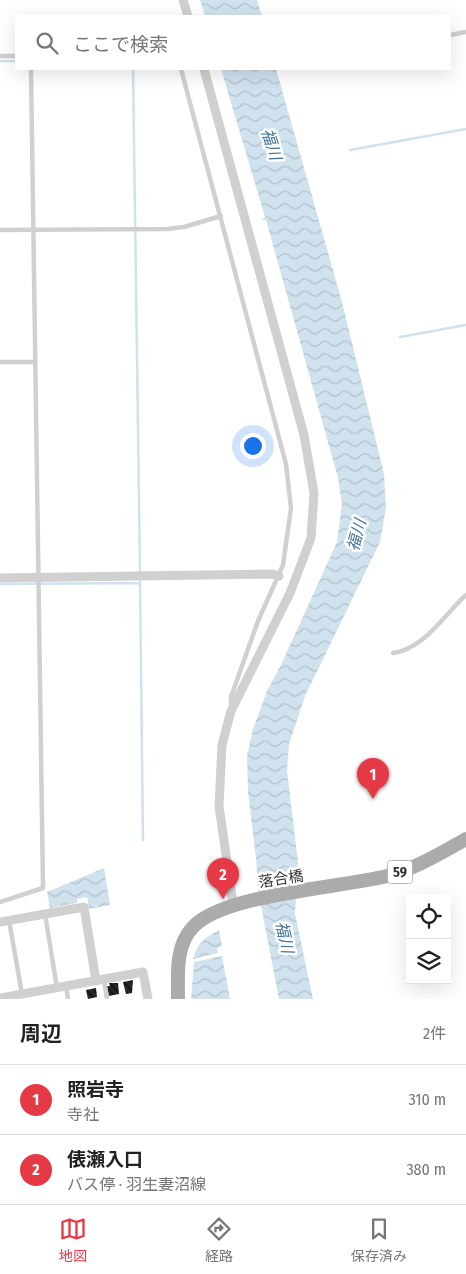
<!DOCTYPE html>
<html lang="ja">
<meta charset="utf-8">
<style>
:root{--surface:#fff;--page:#f6f6f6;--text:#222;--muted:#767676;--line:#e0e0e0;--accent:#e63946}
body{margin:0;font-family:"Fira Sans Condensed","Noto Sans JP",sans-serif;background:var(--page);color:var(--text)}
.controls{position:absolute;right:15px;bottom:15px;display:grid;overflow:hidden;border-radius:0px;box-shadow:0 5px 20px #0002}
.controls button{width:45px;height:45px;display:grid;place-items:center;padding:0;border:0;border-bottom:1px solid var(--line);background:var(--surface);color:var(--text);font:25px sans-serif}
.you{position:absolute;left:252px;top:445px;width:18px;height:18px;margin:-12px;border:4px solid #fff;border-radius:50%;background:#1a73e8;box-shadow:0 0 0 8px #1a73e833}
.badge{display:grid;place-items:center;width:32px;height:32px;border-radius:50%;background:var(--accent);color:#fff;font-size:16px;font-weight:700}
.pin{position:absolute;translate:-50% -41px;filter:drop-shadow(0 1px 2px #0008)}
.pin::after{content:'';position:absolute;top:26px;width:18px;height:15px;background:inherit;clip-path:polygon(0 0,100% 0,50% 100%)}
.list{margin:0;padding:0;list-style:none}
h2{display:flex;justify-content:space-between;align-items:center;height:65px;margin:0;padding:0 20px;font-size:21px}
h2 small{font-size:16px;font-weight:400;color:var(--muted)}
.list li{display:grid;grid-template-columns:32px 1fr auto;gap:15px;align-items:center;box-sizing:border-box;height:70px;padding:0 20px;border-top:1px solid var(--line)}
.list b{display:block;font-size:19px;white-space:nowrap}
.list p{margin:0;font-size:16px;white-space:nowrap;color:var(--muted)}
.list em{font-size:16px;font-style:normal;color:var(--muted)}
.icon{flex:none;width:28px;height:28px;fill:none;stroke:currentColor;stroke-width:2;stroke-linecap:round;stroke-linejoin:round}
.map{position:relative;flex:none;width:466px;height:999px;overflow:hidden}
.search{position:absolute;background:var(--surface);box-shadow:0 5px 20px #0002;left:15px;right:15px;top:15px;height:55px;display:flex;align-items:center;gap:12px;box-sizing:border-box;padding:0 18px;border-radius:0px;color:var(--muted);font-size:19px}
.sheet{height:205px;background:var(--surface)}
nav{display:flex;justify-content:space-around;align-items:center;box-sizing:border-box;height:70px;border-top:1px solid var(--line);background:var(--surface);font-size:14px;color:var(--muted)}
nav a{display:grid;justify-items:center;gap:2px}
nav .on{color:var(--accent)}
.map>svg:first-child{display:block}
.water{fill:url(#water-waves)}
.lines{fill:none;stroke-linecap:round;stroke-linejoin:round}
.stream{stroke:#cfe2ee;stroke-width:2.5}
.building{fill:url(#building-back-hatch)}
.service{stroke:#d0d0d0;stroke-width:4.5}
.minor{stroke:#d0d0d0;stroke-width:9}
.primary{stroke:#ababab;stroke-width:14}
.labels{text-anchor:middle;stroke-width:5;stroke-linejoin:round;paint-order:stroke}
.shield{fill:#fff;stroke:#707070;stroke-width:1}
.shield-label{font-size:14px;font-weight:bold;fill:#333}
.street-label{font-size:15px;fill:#333;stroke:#fff}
.water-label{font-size:16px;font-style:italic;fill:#3f7597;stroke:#fff}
</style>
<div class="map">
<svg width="466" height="999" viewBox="0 0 466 999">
<defs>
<pattern id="water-waves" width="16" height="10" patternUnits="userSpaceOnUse" patternTransform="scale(1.25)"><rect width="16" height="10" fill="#cfe2ee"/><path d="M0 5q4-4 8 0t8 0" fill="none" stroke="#b2c2cd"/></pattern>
<pattern id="building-back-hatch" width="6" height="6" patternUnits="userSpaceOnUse" patternTransform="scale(1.25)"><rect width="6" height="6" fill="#1a1a1a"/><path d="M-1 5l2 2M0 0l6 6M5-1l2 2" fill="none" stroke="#333"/></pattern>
</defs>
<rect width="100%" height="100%" fill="#fff"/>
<path class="water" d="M200,0H257L262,16H205Z
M221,69H276L342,302L384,474L386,508L380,542L305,696L289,744L287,771L298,862L295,914L313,999H279L258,890L256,858L248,792L247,756L253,729L267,691L281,665L337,542L342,504L338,478L266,220H261L265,217Z
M104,868L110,905L89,909L87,897L77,899V903L50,908L47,892Z
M219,930L222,946L217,948L218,953L193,959C196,944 206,937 219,930Z
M222,956L230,999H191L194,962Z"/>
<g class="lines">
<path class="stream" d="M0,61H16
M133,69L140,573
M350,150L466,129
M400,337L466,325
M140,579L143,840
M0,584L140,583"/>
</g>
<path class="building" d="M133,980L132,993L126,994L123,982Z
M109,983H118L119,994L109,996L107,986H110Z
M96,988L97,997L88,999L86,990Z"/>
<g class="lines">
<path class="service" d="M450,35L466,32
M0,56H16
M181,69L286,464L291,508L283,565L258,621L231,697V705
M0,230L167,229L184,227L221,216
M0,362H35
M393,653C424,649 444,615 466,595
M0,902L43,888L31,69
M45,914L57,988
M9,920L22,994
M104,980L107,999
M66,986L68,999"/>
<path class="minor" d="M183,0L188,16
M204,69L304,435L314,493L311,538L290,593L231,711L222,745L219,806L233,904
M0,578L272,574L279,576
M0,922L84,907L96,981
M0,998L143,972L148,999"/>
<path class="primary" d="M178,999C178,974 175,946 193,927C224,894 339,888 387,876C415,869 441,853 466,839"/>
</g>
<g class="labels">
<rect class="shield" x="387.5" y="860.5" width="25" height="23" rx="4"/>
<g class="shield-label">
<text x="400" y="877">59</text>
</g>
<g class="street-label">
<text transform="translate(281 879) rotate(-9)" y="5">落合橋</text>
</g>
<g class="water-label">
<text transform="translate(272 144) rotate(73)" y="6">福川</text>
<text transform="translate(356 535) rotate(-75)" y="6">福川</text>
<text transform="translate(285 937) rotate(78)" y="6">福川</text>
</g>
</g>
</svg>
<div class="controls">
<button><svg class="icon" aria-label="locate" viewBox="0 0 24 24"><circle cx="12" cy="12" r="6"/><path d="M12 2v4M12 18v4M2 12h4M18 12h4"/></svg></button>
<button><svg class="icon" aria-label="layers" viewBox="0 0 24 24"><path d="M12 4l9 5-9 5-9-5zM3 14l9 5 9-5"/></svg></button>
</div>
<div class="you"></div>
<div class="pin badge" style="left:373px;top:799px">1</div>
<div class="pin badge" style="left:223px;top:899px">2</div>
<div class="search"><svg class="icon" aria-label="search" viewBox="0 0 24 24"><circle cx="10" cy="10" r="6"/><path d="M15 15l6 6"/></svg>ここで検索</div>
</div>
<section class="sheet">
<h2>周辺<small>2件</small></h2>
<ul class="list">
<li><span class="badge">1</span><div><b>照岩寺</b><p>寺社</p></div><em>310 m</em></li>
<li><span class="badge">2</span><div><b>俵瀬入口</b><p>バス停 · 羽生妻沼線</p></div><em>380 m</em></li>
</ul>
</section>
<nav>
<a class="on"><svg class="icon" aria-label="map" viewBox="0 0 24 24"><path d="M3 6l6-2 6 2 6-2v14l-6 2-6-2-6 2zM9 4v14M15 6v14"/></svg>地図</a>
<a><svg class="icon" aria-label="directions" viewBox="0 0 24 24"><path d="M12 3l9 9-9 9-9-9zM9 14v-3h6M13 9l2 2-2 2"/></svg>経路</a>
<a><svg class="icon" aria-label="saved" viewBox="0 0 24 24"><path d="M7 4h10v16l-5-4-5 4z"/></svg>保存済み</a>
</nav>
